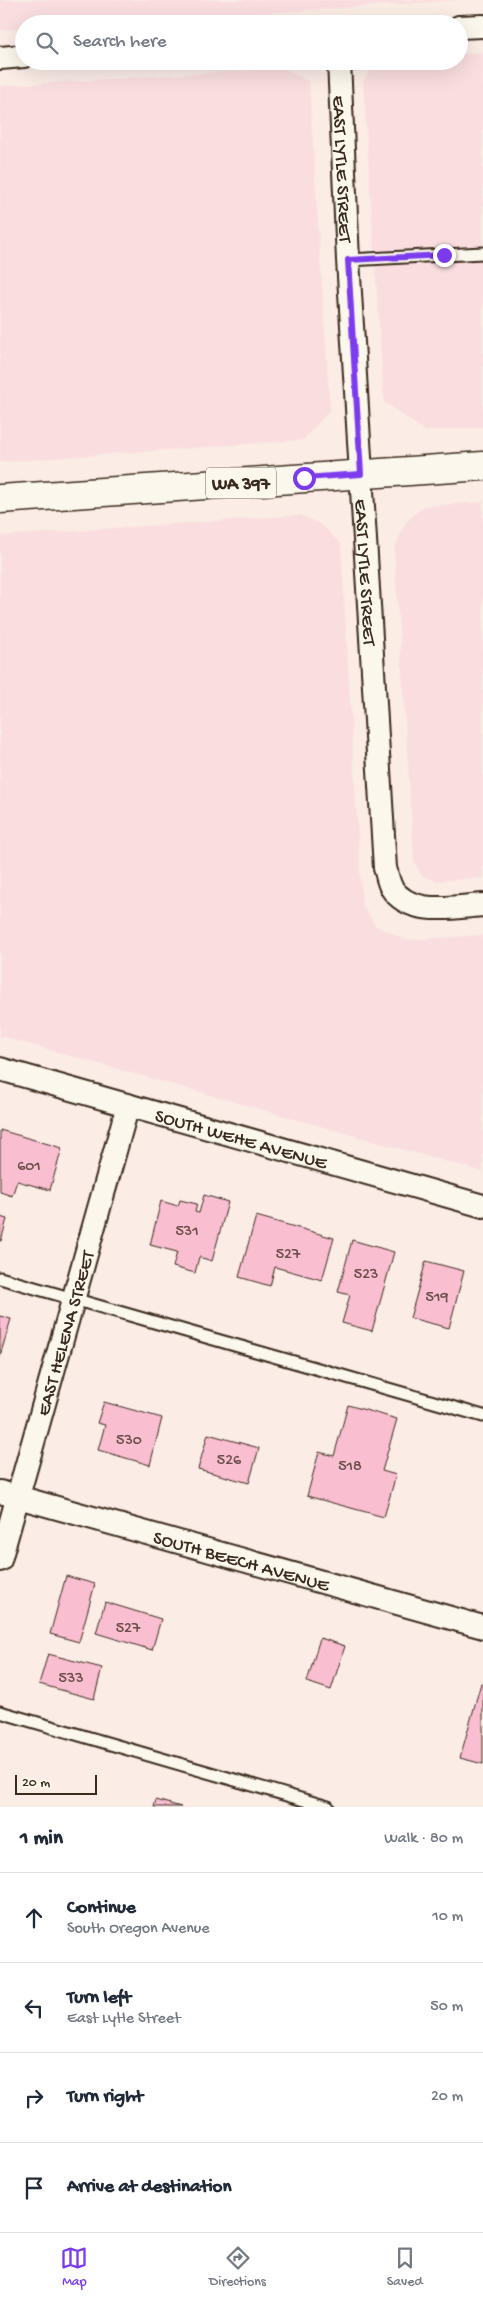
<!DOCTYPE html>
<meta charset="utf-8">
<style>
:root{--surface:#fff;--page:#f6f6f7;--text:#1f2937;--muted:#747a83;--line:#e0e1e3;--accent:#7c3aed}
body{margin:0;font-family:"Gochi Hand",sans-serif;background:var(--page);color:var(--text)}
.scale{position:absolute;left:15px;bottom:12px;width:82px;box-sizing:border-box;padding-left:5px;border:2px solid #3b2a1e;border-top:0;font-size:14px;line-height:18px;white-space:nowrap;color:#3b2a1e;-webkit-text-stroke:4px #fbf7ec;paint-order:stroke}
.stop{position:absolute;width:15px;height:15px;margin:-11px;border:4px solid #7c3aed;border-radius:50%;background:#fff}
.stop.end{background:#7c3aed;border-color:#fff;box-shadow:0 1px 5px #0008}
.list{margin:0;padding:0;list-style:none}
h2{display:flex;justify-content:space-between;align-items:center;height:65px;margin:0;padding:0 20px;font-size:21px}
h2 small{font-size:16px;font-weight:400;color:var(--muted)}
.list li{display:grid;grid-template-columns:32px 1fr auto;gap:15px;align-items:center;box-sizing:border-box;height:90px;padding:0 20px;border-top:1px solid var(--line)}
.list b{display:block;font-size:19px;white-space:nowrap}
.list p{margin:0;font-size:16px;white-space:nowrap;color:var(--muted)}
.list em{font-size:16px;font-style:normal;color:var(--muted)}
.icon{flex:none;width:28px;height:28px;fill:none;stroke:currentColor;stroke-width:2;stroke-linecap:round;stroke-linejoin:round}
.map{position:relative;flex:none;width:483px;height:1807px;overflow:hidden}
.search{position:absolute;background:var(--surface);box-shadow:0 5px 20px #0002;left:15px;right:15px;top:15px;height:55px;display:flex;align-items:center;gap:12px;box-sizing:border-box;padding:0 18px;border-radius:28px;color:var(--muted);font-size:19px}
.sheet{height:425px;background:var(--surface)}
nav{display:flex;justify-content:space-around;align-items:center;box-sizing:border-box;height:70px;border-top:1px solid var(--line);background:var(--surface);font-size:14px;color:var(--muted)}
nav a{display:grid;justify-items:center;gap:2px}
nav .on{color:var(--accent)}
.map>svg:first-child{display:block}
.built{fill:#fadedf}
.building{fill:#f9bed0;stroke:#3b2a1e}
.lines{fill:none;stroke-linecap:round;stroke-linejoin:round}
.service-casing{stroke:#3b2a1e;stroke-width:15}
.minor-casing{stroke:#3b2a1e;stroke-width:26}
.primary-casing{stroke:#3b2a1e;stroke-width:31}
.service{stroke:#fbf7ec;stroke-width:11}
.minor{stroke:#fbf7ec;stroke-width:22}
.primary{stroke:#fbf7ec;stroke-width:28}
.route{stroke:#7c3aed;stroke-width:6}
.labels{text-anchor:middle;stroke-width:4;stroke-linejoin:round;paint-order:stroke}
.number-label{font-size:16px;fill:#6a4f4a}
.shield{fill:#fbf7ec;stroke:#75685c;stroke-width:1}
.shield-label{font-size:18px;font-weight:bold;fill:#3b2a1e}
.street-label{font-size:19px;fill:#3b2a1e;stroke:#fbf7ec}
</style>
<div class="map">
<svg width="483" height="1807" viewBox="0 0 483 1807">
<rect width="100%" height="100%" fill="#fbece6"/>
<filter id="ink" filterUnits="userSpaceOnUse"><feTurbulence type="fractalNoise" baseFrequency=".02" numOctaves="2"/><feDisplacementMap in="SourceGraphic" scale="10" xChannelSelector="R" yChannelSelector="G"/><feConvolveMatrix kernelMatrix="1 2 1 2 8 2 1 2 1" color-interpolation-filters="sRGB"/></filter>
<g filter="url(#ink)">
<path class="built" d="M0,0H463L101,24H24V29L0,30Z
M483,52V427L425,431L384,402L363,82L377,61H459V54Z
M284,68L309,82L330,410L303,440L0,462V86Z
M483,502V878L436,881L421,875L414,861L394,549L406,522L424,506Z
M301,515L323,526L341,544L362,905L376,926L406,940L483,935V1172L0,1036V536Z"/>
<path class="building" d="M0,1130L62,1148L50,1190L17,1181L12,1196L0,1192Z
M204,1195L228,1202L212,1261L199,1257L195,1273L173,1267L177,1252L150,1245L161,1201L178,1206L180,1200L197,1204L195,1212L199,1213Z
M256,1216L334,1238L322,1280L275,1267L270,1286L239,1277Z
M0,1217L7,1219L1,1241H0Z
M352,1240L394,1252L372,1331L342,1323L350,1295L338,1292Z
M426,1261L464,1271L449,1328L410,1318Z
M0,1316L11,1319L0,1356Z
M104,1402L162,1418L150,1465L98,1450L105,1425L97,1423Z
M348,1405L397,1419L382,1471L396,1475L384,1517L307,1496L319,1452L334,1456Z
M208,1434L259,1448L249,1483L198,1469Z
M66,1576L95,1584L79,1642L50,1634Z
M105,1602L161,1619L152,1650L96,1633Z
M320,1638L345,1646L331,1690L307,1682Z
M48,1654L102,1668L94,1699L39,1684Z
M481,1683H483V1764L460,1758Z
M156,1800L181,1807H154Z"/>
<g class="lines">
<defs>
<path id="service" d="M348,260L483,253
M0,1278L483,1416
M0,1712L328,1807"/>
<g id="minor">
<path d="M459,27L483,26"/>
<path d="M0,58L24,56"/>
<path id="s1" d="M339,61L348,260L385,868C387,874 388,881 391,887C409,917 454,907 483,905"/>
<path id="s2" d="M0,1069L483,1206"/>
<path id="s3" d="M0,1492L483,1627"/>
<path id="s4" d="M0,1560L128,1105"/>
</g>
<path id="primary" d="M0,499L483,466"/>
</defs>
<use href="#service" class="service-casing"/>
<use href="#minor" class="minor-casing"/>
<use href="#primary" class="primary-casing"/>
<use href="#service" class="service"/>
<use href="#minor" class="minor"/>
<use href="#primary" class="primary"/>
</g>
</g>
<g class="lines" filter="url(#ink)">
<path class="route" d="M304,478L361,474L348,260L444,255"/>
</g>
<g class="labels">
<g class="number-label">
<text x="29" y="1170">601</text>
<text x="187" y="1235">531</text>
<text x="288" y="1258">527</text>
<text x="366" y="1278">523</text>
<text x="437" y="1301">519</text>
<text x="129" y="1444">530</text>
<text x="229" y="1464">526</text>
<text x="350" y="1470">518</text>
<text x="128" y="1632">527</text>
<text x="71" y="1682">533</text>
</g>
<rect class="shield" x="206" y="467.5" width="70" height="31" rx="4"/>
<g class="shield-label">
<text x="241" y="489">WA 397</text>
</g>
<g class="street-label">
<text dy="7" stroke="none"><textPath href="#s1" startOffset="108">EAST LYTLE STREET</textPath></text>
<text dy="7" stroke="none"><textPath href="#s1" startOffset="512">EAST LYTLE STREET</textPath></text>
<text dy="7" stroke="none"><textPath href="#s2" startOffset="251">SOUTH WEHE AVENUE</textPath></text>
<text dy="7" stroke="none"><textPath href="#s4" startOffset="236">EAST HELENA STREET</textPath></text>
<text dy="7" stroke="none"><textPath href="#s3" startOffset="251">SOUTH BEECH AVENUE</textPath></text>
</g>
</g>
</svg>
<div class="scale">20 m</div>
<div class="stop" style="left:304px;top:478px"></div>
<div class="stop end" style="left:444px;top:255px"></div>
<div class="search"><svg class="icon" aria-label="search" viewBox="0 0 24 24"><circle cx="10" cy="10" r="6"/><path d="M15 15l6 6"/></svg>Search here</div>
</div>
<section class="sheet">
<h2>1 min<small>Walk · 80 m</small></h2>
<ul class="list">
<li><svg class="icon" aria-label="ahead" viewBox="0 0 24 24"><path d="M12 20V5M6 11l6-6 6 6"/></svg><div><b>Continue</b><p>South Oregon Avenue</p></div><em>10 m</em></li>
<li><svg class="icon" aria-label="left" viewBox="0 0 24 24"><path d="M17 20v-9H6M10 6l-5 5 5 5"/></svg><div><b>Turn left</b><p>East Lytle Street</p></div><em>50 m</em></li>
<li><svg class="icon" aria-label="right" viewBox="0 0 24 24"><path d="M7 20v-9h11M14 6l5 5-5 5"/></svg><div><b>Turn right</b></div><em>20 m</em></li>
<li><svg class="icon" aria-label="arrive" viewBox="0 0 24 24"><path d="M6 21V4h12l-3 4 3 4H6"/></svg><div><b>Arrive at destination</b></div></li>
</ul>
</section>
<nav>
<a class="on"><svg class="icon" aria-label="map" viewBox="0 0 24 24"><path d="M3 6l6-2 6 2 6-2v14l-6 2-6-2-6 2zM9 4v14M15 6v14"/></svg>Map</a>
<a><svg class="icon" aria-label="directions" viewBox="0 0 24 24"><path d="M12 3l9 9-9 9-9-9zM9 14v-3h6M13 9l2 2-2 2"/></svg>Directions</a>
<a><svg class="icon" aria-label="saved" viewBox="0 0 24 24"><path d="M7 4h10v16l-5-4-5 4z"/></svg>Saved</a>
</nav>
